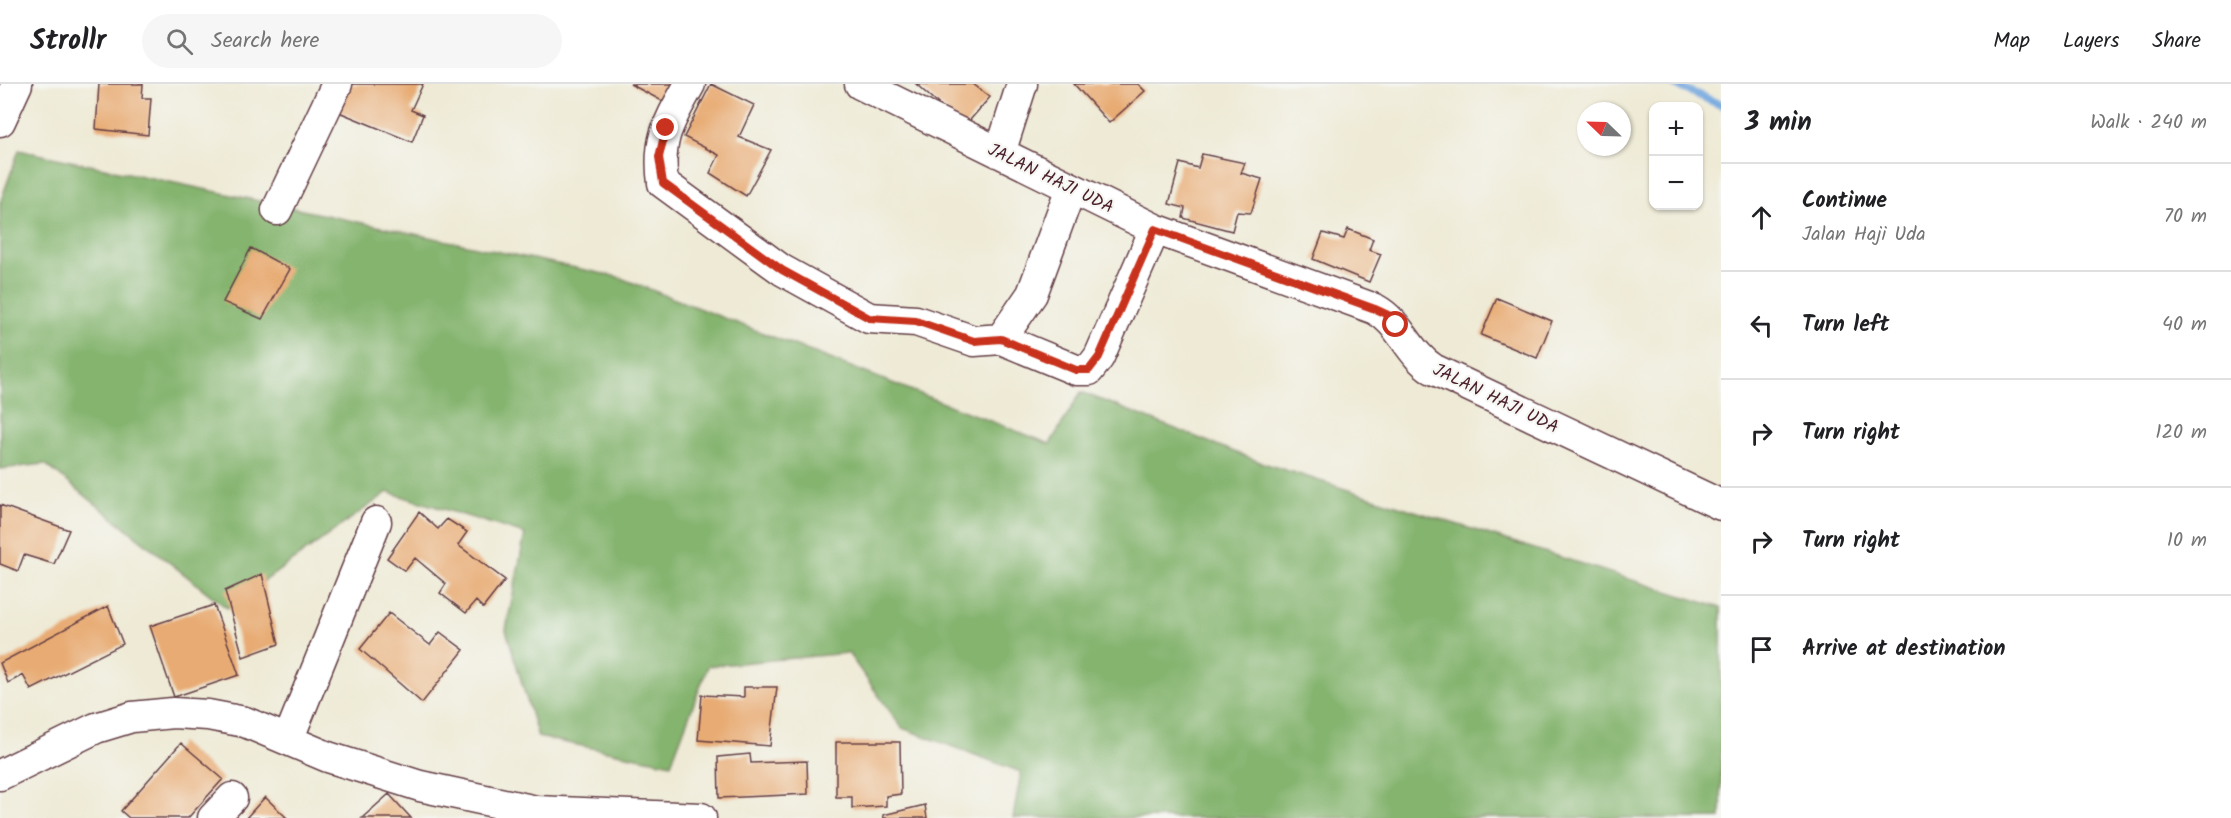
<!DOCTYPE html>
<meta charset="utf-8">
<style>
:root{--surface:#fff;--page:#f6f6f6;--text:#202124;--muted:#757577;--line:#e0e0e0}
body{margin:0;font-family:Kalam,sans-serif;background:var(--page);color:var(--text)}
.controls{position:absolute;right:18px;top:18px;display:grid;overflow:hidden;border-radius:12px;box-shadow:0 2px 4px #0004}
.controls button{width:54px;height:54px;display:grid;place-items:center;padding:0;border:0;border-bottom:2px solid var(--line);background:var(--surface);color:var(--text);font:30px sans-serif}
.compass{position:absolute;left:1577px;top:18px;width:54px;height:54px;border-radius:50%;background:var(--surface);box-shadow:0 2px 4px #0004;rotate:293deg}
.stop{position:absolute;width:18px;height:18px;margin:-14px;border:4px solid #c8321e;border-radius:50%;background:#fff}
.stop.end{background:#c8321e;border-color:#fff;box-shadow:0 2px 6px #0008}
.list{margin:0;padding:0;list-style:none}
h2{display:flex;justify-content:space-between;align-items:center;height:78px;margin:0;padding:0 24px;font-size:26px}
h2 small{font-size:20px;font-weight:400;color:var(--muted)}
.list li{display:grid;grid-template-columns:39px 1fr auto;gap:18px;align-items:center;box-sizing:border-box;height:108px;padding:0 24px;border-top:2px solid var(--line)}
.list b{display:block;font-size:22px;white-space:nowrap}
.list p{margin:0;font-size:20px;white-space:nowrap;color:var(--muted)}
.list em{font-size:20px;font-style:normal;color:var(--muted)}
.icon{flex:none;width:33px;height:33px;fill:none;stroke:currentColor;stroke-width:2;stroke-linecap:round;stroke-linejoin:round}
.map{position:relative;flex:none;width:1721px;height:734px;overflow:hidden}
header{display:flex;align-items:center;gap:36px;box-sizing:border-box;height:84px;padding:0 30px;background:var(--surface);border-bottom:2px solid var(--line)}
header strong{font-size:28px}
nav{display:flex;gap:33px;margin-inline-start:auto;font-size:21px}
.search{width:420px;height:54px;background:var(--page);display:flex;align-items:center;gap:15px;box-sizing:border-box;padding:0 21px;border-radius:33px;color:var(--muted);font-size:22px}
main{display:flex}
aside{flex:1;background:var(--surface)}
.map>svg:first-child{display:block}
.forest{fill:#84b46e;stroke:#676a4c;stroke-width:1.5}
.lines{fill:none;stroke-linecap:round;stroke-linejoin:round}
.stream{stroke:#70a6de;stroke-width:8}
.building{fill:#e8ab73}
.minor-casing{stroke:#633d44;stroke-width:33}
.minor{stroke:#fff;stroke-width:30}
.route{stroke:#c8321e;stroke-width:8}
.labels{text-anchor:middle;stroke-width:4.5;stroke-linejoin:round;paint-order:stroke}
.street-label{font-size:18px;fill:#4a1f2b;stroke:#f6f6f2}
</style>
<header>
<strong>Strollr</strong>
<div class="search"><svg class="icon" aria-label="search" viewBox="0 0 24 24"><circle cx="10" cy="10" r="6"/><path d="M15 15l6 6"/></svg>Search here</div>
<nav><a>Map</a><a>Layers</a><a>Share</a></nav>
</header>
<main>
<div class="map">
<svg width="1721" height="734" viewBox="0 0 1721 734">
<rect width="100%" height="100%" fill="#f6f6f2"/>
<filter id="ink" filterUnits="userSpaceOnUse"><feTurbulence type="fractalNoise" baseFrequency=".0167" numOctaves="2"/><feDisplacementMap in="SourceGraphic" scale="12" xChannelSelector="R" yChannelSelector="G"/><feConvolveMatrix kernelMatrix="1 2 1 2 8 2 1 2 1" color-interpolation-filters="sRGB"/></filter>
<filter id="wash" filterUnits="userSpaceOnUse"><feTurbulence type="fractalNoise" baseFrequency=".008" numOctaves="4" result="noise"/><feDisplacementMap in="SourceGraphic" scale="24" xChannelSelector="R" yChannelSelector="G"/><feGaussianBlur stdDeviation="1.35" result="paint"/><feColorMatrix in="noise" values="0 0 0 0 0 0 0 0 0 0 0 0 0 0 0 0 0 1.4 0 .05"/><feComposite in="paint" operator="in"/></filter>
<g filter="url(#wash)">
<rect width="100%" height="100%" fill="#eeead5"/>
<path class="forest" d="M19,66L618,193L1050,360L1081,308L1260,378L1721,524V734H1013L1021,688L902,644L848,569L708,582L671,680L538,653L506,546L525,450L388,408L227,524L45,380L0,385V119Z"/>
<g class="lines">
<path class="stream" d="M1673,0L1721,21"/>
</g>
<g id="blocks">
<path class="building" d="M99,0H143L142,14H151L148,51L96,45Z
M346,0H423L411,26L423,31L412,58L334,26Z
M630,0H674L664,18Z
M711,0L754,21L739,53L771,66L746,112L710,89L719,71L684,53Z
M916,0H973L990,13L964,43Z
M1074,0H1138L1145,7L1109,39Z
M1202,70L1245,79L1241,89L1262,95L1251,129L1237,128L1232,147L1183,134L1185,124L1169,120L1180,79L1198,84Z
M1348,145L1373,155L1369,166L1381,170L1369,198L1313,175L1323,149L1344,155Z
M251,164L290,185L262,235L223,218Z
M1497,214L1552,237L1537,274L1481,251Z
M0,421L69,446L54,480L24,471L18,487L0,480Z
M419,428L438,445L447,435L467,448L458,461L505,496L483,524L476,517L466,529L440,509L446,500L415,474L405,487L387,474Z
M262,490L279,560L243,573L225,507Z
M214,521L239,591L174,613L150,542Z
M108,522L123,560L31,606L23,591L8,599L0,579Z
M389,529L430,561L440,548L464,566L422,619L360,565Z
M744,603H777L770,662L698,656L702,611L744,613Z
M836,658H900L901,710L886,712V722L852,724V713H836Z
M181,659L223,695L188,734H129L121,727Z
M750,670L751,679L807,677L808,710L719,714L718,673Z
M389,710L411,734H362Z
M265,713L287,734H246Z
M925,721L927,734H884L883,731Z"/>
</g>
</g>
<g filter="url(#ink)">
<use href="#blocks" fill-opacity="0" stroke="#633d44" stroke-width="1.5"/>
<g class="lines">
<defs>
<path id="minor" d="M690,0C669,38 657,54 663,99L782,186L869,234L916,237L974,257L1001,255L1032,210L1071,104
M860,0L1155,145L1375,225C1401,239 1408,269 1433,285L1721,421
M0,37L17,0
M1000,69L1022,0
M277,126L337,0
M1001,255L1076,286H1089L1099,273L1155,145
M288,656L376,438
M0,691L96,644L132,633L173,629L208,631L245,638L328,673L420,702L536,727L701,734
M213,734L232,714"/>
</defs>
<use href="#minor" class="minor-casing"/>
<use href="#minor" class="minor"/>
</g>
</g>
<g class="lines" filter="url(#ink)">
<path class="route" d="M666,44L659,73L663,99L782,186L869,234L916,237L974,257L1001,255L1076,286H1089L1099,273L1155,145L1375,225L1388,231L1396,241"/>
</g>
<g class="labels">
<g class="street-label">
<text transform="translate(1051 94) rotate(26)" y="6">JALAN HAJI UDA</text>
<text transform="translate(1496 314) rotate(26)" y="6">JALAN HAJI UDA</text>
</g>
</g>
</svg>
<div class="controls">
<button>+</button>
<button>−</button>
</div>
<svg class="compass" viewBox="-18 -18 36 36"><path d="M0-13l5 13h-10z" fill="#e53935"/><path d="M0 13l5-13h-10z" fill="#757577"/></svg>
<div class="stop" style="left:1396px;top:241px"></div>
<div class="stop end" style="left:666px;top:44px"></div>
</div>
<aside>
<h2>3 min<small>Walk · 240 m</small></h2>
<ul class="list">
<li><svg class="icon" aria-label="ahead" viewBox="0 0 24 24"><path d="M12 20V5M6 11l6-6 6 6"/></svg><div><b>Continue</b><p>Jalan Haji Uda</p></div><em>70 m</em></li>
<li><svg class="icon" aria-label="left" viewBox="0 0 24 24"><path d="M17 20v-9H6M10 6l-5 5 5 5"/></svg><div><b>Turn left</b></div><em>40 m</em></li>
<li><svg class="icon" aria-label="right" viewBox="0 0 24 24"><path d="M7 20v-9h11M14 6l5 5-5 5"/></svg><div><b>Turn right</b></div><em>120 m</em></li>
<li><svg class="icon" aria-label="right" viewBox="0 0 24 24"><path d="M7 20v-9h11M14 6l5 5-5 5"/></svg><div><b>Turn right</b></div><em>10 m</em></li>
<li><svg class="icon" aria-label="arrive" viewBox="0 0 24 24"><path d="M6 21V4h12l-3 4 3 4H6"/></svg><div><b>Arrive at destination</b></div></li>
</ul>
</aside>
</main>
